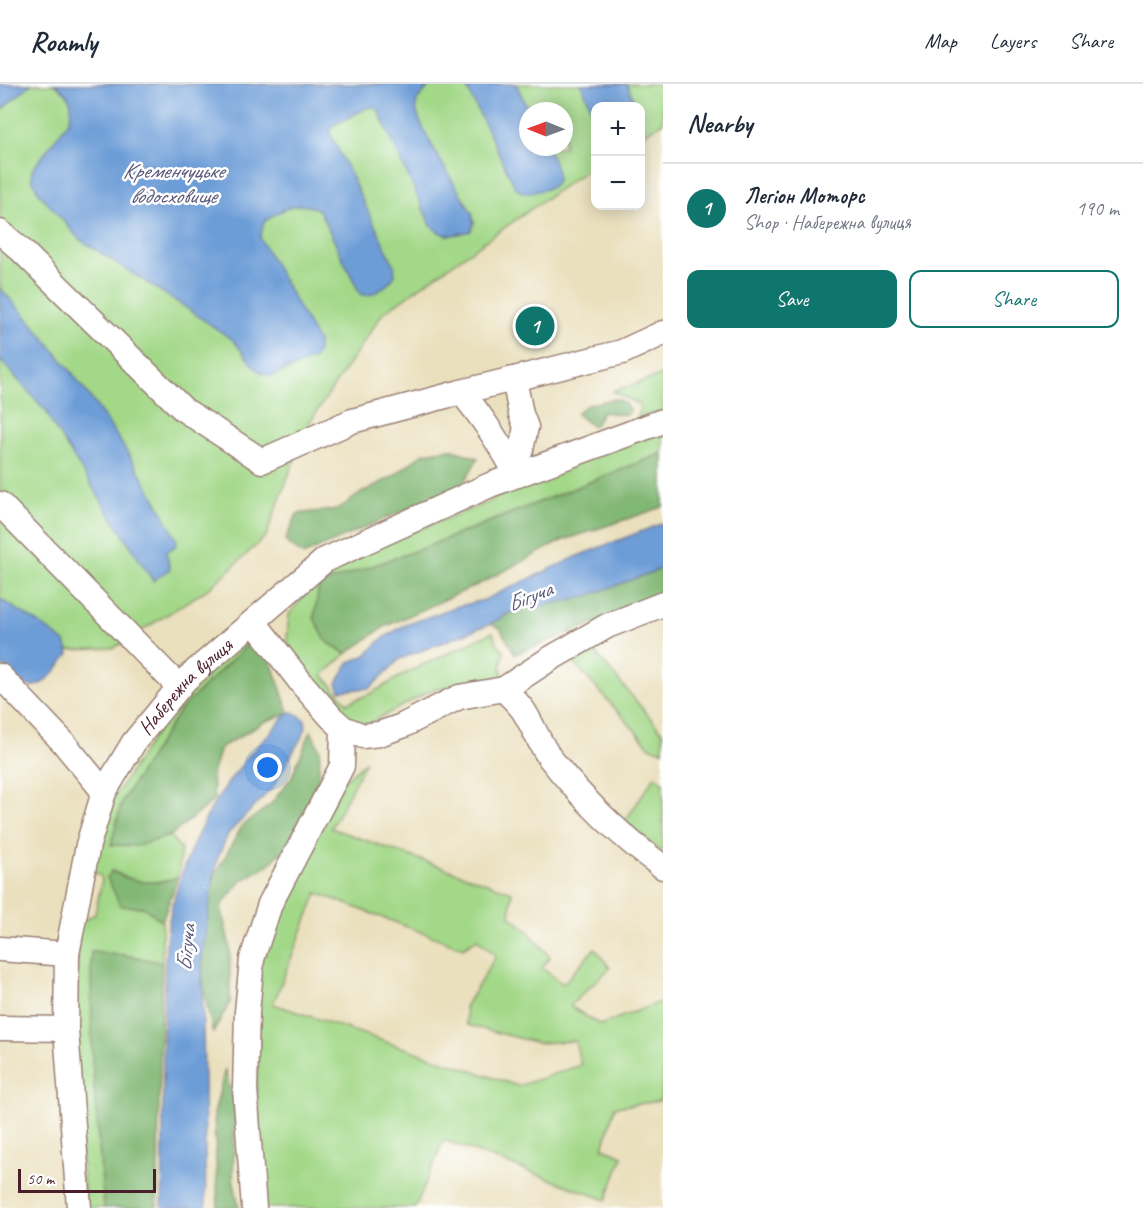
<!DOCTYPE html>
<meta charset="utf-8">
<style>
:root{--surface:#fff;--page:#f6f6f7;--text:#1f2937;--muted:#747a83;--line:#e0e1e3;--accent:#0f766e}
body{margin:0;font-family:Caveat,sans-serif;background:var(--page);color:var(--text)}
.controls{position:absolute;right:18px;top:18px;display:grid;overflow:hidden;border-radius:12px;box-shadow:0 3px 15px #0003}
.controls button{width:54px;height:54px;display:grid;place-items:center;padding:0;border:0;border-bottom:2px solid var(--line);background:var(--surface);color:var(--text);font:30px sans-serif}
.compass{position:absolute;left:519px;top:18px;width:54px;height:54px;border-radius:50%;background:var(--surface);box-shadow:0 3px 15px #0003;rotate:271deg}
.scale{position:absolute;left:18px;bottom:15px;width:138px;box-sizing:border-box;padding-left:6px;border:3px solid #4a1f2b;border-top:0;font-size:16px;line-height:21px;white-space:nowrap;color:#4a1f2b;-webkit-text-stroke:4px #fff;paint-order:stroke}
.you{position:absolute;left:268px;top:684px;width:21px;height:21px;margin:-15px;border:4px solid #fff;border-radius:50%;background:#1a73e8;box-shadow:0 0 0 9px #1a73e833}
.badge{display:grid;place-items:center;width:39px;height:39px;border-radius:50%;background:var(--accent);color:#fff;font-size:20px;font-weight:700}
.pin{position:absolute;translate:-50% -50%;border:3px solid #fff;box-shadow:0 2px 6px #0006}
.list{margin:0;padding:0;list-style:none}
h2{display:flex;justify-content:space-between;align-items:center;height:78px;margin:0;padding:0 24px;font-size:26px}
h2 small{font-size:20px;font-weight:400;color:var(--muted)}
.list li{display:grid;grid-template-columns:39px 1fr auto;gap:18px;align-items:center;box-sizing:border-box;height:90px;padding:0 24px;border-top:2px solid var(--line)}
.list b{display:block;font-size:22px;white-space:nowrap}
.list p{margin:0;font-size:20px;white-space:nowrap;color:var(--muted)}
.list em{font-size:20px;font-style:normal;color:var(--muted)}
.actions{display:flex;gap:12px;padding:18px 24px}
.actions a{flex:1;padding:14px 0;border:2px solid var(--accent);border-radius:12px;text-align:center;font-size:21px;color:var(--accent)}
.actions .main{background:var(--accent);color:#fff}
.map{position:relative;flex:none;width:663px;height:1124px;overflow:hidden}
header{display:flex;align-items:center;gap:36px;box-sizing:border-box;height:84px;padding:0 30px;background:var(--surface);border-bottom:2px solid var(--line)}
header strong{font-size:28px}
nav{display:flex;gap:33px;margin-inline-start:auto;font-size:21px}
main{display:flex}
aside{flex:1;background:var(--surface)}
.map>svg:first-child{display:block}
.green{fill:#a3d888;stroke:#767c5a;stroke-width:1.5;fill-rule:evenodd}
.forest{fill:#82b874;stroke:#666c50;stroke-width:1.5}
.water{fill:#6d9dd7;stroke:#5c5e81;stroke-width:1.5}
.lines{fill:none;stroke-linecap:round;stroke-linejoin:round}
.minor-casing{stroke:#9a8074;stroke-width:27}
.minor{stroke:#fff;stroke-width:24}
.labels{text-anchor:middle;stroke-width:5;stroke-linejoin:round;paint-order:stroke}
.street-label{font-size:21px;fill:#4a1f2b;stroke:#fff}
.water-label{font-size:22px;font-style:italic;fill:#5a5878;stroke:#fff}
</style>
<header>
<strong>Roamly</strong>
<nav><a>Map</a><a>Layers</a><a>Share</a></nav>
</header>
<main>
<div class="map">
<svg width="663" height="1124" viewBox="0 0 663 1124">
<rect width="100%" height="100%" fill="#fff"/>
<filter id="ink" filterUnits="userSpaceOnUse"><feTurbulence type="fractalNoise" baseFrequency=".0167" numOctaves="2"/><feDisplacementMap in="SourceGraphic" scale="12" xChannelSelector="R" yChannelSelector="G"/><feConvolveMatrix kernelMatrix="1 2 1 2 8 2 1 2 1" color-interpolation-filters="sRGB"/></filter>
<filter id="wash" filterUnits="userSpaceOnUse"><feTurbulence type="fractalNoise" baseFrequency=".008" numOctaves="4" result="noise"/><feDisplacementMap in="SourceGraphic" scale="24" xChannelSelector="R" yChannelSelector="G"/><feGaussianBlur stdDeviation="1.35" result="paint"/><feColorMatrix in="noise" values="0 0 0 0 0 0 0 0 0 0 0 0 0 0 0 0 0 1.4 0 .05"/><feComposite in="paint" operator="in"/></filter>
<g filter="url(#wash)">
<rect width="100%" height="100%" fill="#eae0bd"/>
<path class="green" d="M0,0H663V38L641,52L640,22H596L595,80L383,229L307,342L266,452L211,503L114,564L60,567L0,524ZM528,27H564V63H528Z
M663,291V326L638,335L640,321L613,307Z
M663,343V369L423,464L319,501L326,557L346,570L323,591L347,619L370,610L408,588L493,548L496,558L504,567L501,583L503,595L434,605L370,639L356,640L299,589L287,556L289,530L333,478L490,418L513,400Z
M248,553L249,559L180,626L122,717L111,761L170,752L181,765L178,793C152,802 136,799 112,787L121,822L143,823L162,837V879L131,872L91,868L92,976L104,1124H85L74,968L79,839L95,830L102,796L100,791L89,786L110,719L153,653L184,611Z
M594,567L663,649V667L650,663L573,578Z
M366,677L331,744L512,808L510,832L529,848L550,873L542,884L563,900L595,864L610,884L570,922L600,941L663,917V995L660,1017L615,1023L603,1064L623,1072L606,1116L444,1056L415,1124H263L257,1009L260,878L290,800L343,697ZM317,809L463,864L477,855L496,872L465,923L467,941L538,959L575,957L581,981L518,1002L273,920Z
M655,692L663,698V768L623,740Z"/>
<path class="forest" d="M615,315C622,316 627,320 630,326L627,331L603,328L600,331L596,340L592,342L577,330V328L589,320Z
M450,365L478,374L463,400L303,471L285,457L297,430L338,425L363,408L392,393L424,369Z
M663,369V423L561,457L477,501L384,543L346,570L326,557L314,534L319,501L423,464Z
M663,484V513L515,570L500,544L490,540L522,522H542L587,512Z
M249,559L268,569L289,629L264,638L220,664L212,690L214,716L170,752L137,762L111,761L122,717L180,626Z
M311,647L320,666L319,694L289,759L270,780L241,797L221,822L230,864V918L213,949L204,908L200,847L215,791L242,742L270,721L291,694Z
M111,787C136,799 152,802 178,793L162,837L143,823L121,822L107,794Z
M91,868L131,872L162,879L157,1124H104L92,976Z
M225,985L235,1023L233,1094L239,1124H218L214,1030Z"/>
<path class="water" d="M0,0H31L0,27Z
M54,0H432C427,6 416,13 416,22C415,39 461,110 472,129L474,139L471,147C453,152 442,155 430,140L378,26L374,23L367,24L334,41L330,46L331,51L394,181L395,191C389,201 371,215 360,210L319,126C297,115 282,125 264,138L260,154L318,258V267L314,275L272,292L262,289L254,283L234,257L179,219L79,155L39,109L32,95V86L69,37C75,19 69,9 54,0Z
M465,0H516L529,27L528,63H547C564,98 563,105 523,109L515,103Z
M581,0H627L636,22H596L595,33Z
M0,204C71,279 129,362 176,454L177,461L166,468L170,485L153,497L52,340L47,328L0,276Z
M663,439V484L587,512L542,522H522L490,540L400,575L370,604L340,607L337,599L348,579L366,571L382,555L403,542L455,523L484,516L580,471Z
M0,515L36,537L65,558L69,570C58,584 40,612 21,599C13,594 6,585 0,579Z
M290,628H294L305,636L306,643L304,649L273,703L228,750L218,773L214,790L202,875L206,1124H162C164,1057 162,990 164,924C165,888 164,849 174,815C193,748 222,697 271,648C277,641 283,633 290,628Z"/>
</g>
<g filter="url(#ink)">
<g class="lines">
<defs>
<g id="minor">
<path d="M0,148L20,165L183,325L262,377L352,337L461,308"/>
<path d="M509,377L521,366L526,343L521,330L514,295"/>
<path d="M518,391C500,362 483,333 461,308L622,268L663,249"/>
<path d="M0,420L179,603"/>
<path d="M254,538L303,601L332,634L343,644L363,652L379,650L402,642L459,613L504,605L548,576L607,542L663,520"/>
<path d="M0,592L63,658L104,708"/>
<path d="M504,605C510,612 518,619 523,626C533,641 539,659 550,674C583,716 620,752 663,783"/>
<path d="M0,865L67,870"/>
<path d="M0,944L66,945"/>
<path id="s1" d="M79,1124L66,945L67,870L88,761L104,708L134,658L185,596L325,476L490,401L663,337"/>
<path d="M254,1124L245,1005L247,928L252,875L270,820L342,682L343,644"/>
</g>
</defs>
<use href="#minor" class="minor-casing"/>
<use href="#minor" class="minor"/>
</g>
</g>
<g class="labels">
<g class="street-label">
<text dy="7" stroke="none"><textPath href="#s1" startOffset="555">Набережна вулиця</textPath></text>
</g>
<g class="water-label">
<text x="173" y="94">Кременчуцьке<tspan x="173" dy="25">водосховище</tspan></text>
<text transform="translate(529 512) rotate(-22)" y="8">Бігуча</text>
<text transform="translate(185 864) rotate(-85)" y="8">Бігуча</text>
</g>
</g>
</svg>
<div class="controls">
<button>+</button>
<button>−</button>
</div>
<svg class="compass" viewBox="-18 -18 36 36"><path d="M0-13l5 13h-10z" fill="#e53935"/><path d="M0 13l5-13h-10z" fill="#747a83"/></svg>
<div class="scale">50 m</div>
<div class="you"></div>
<div class="pin badge" style="left:535px;top:242px">1</div>
</div>
<aside>
<h2>Nearby<small></small></h2>
<ul class="list">
<li><span class="badge">1</span><div><b>Легіон Моторс</b><p>Shop · Набережна вулиця</p></div><em>190 m</em></li>
</ul>
<div class="actions"><a class="main">Save</a><a>Share</a></div>
</aside>
</main>
